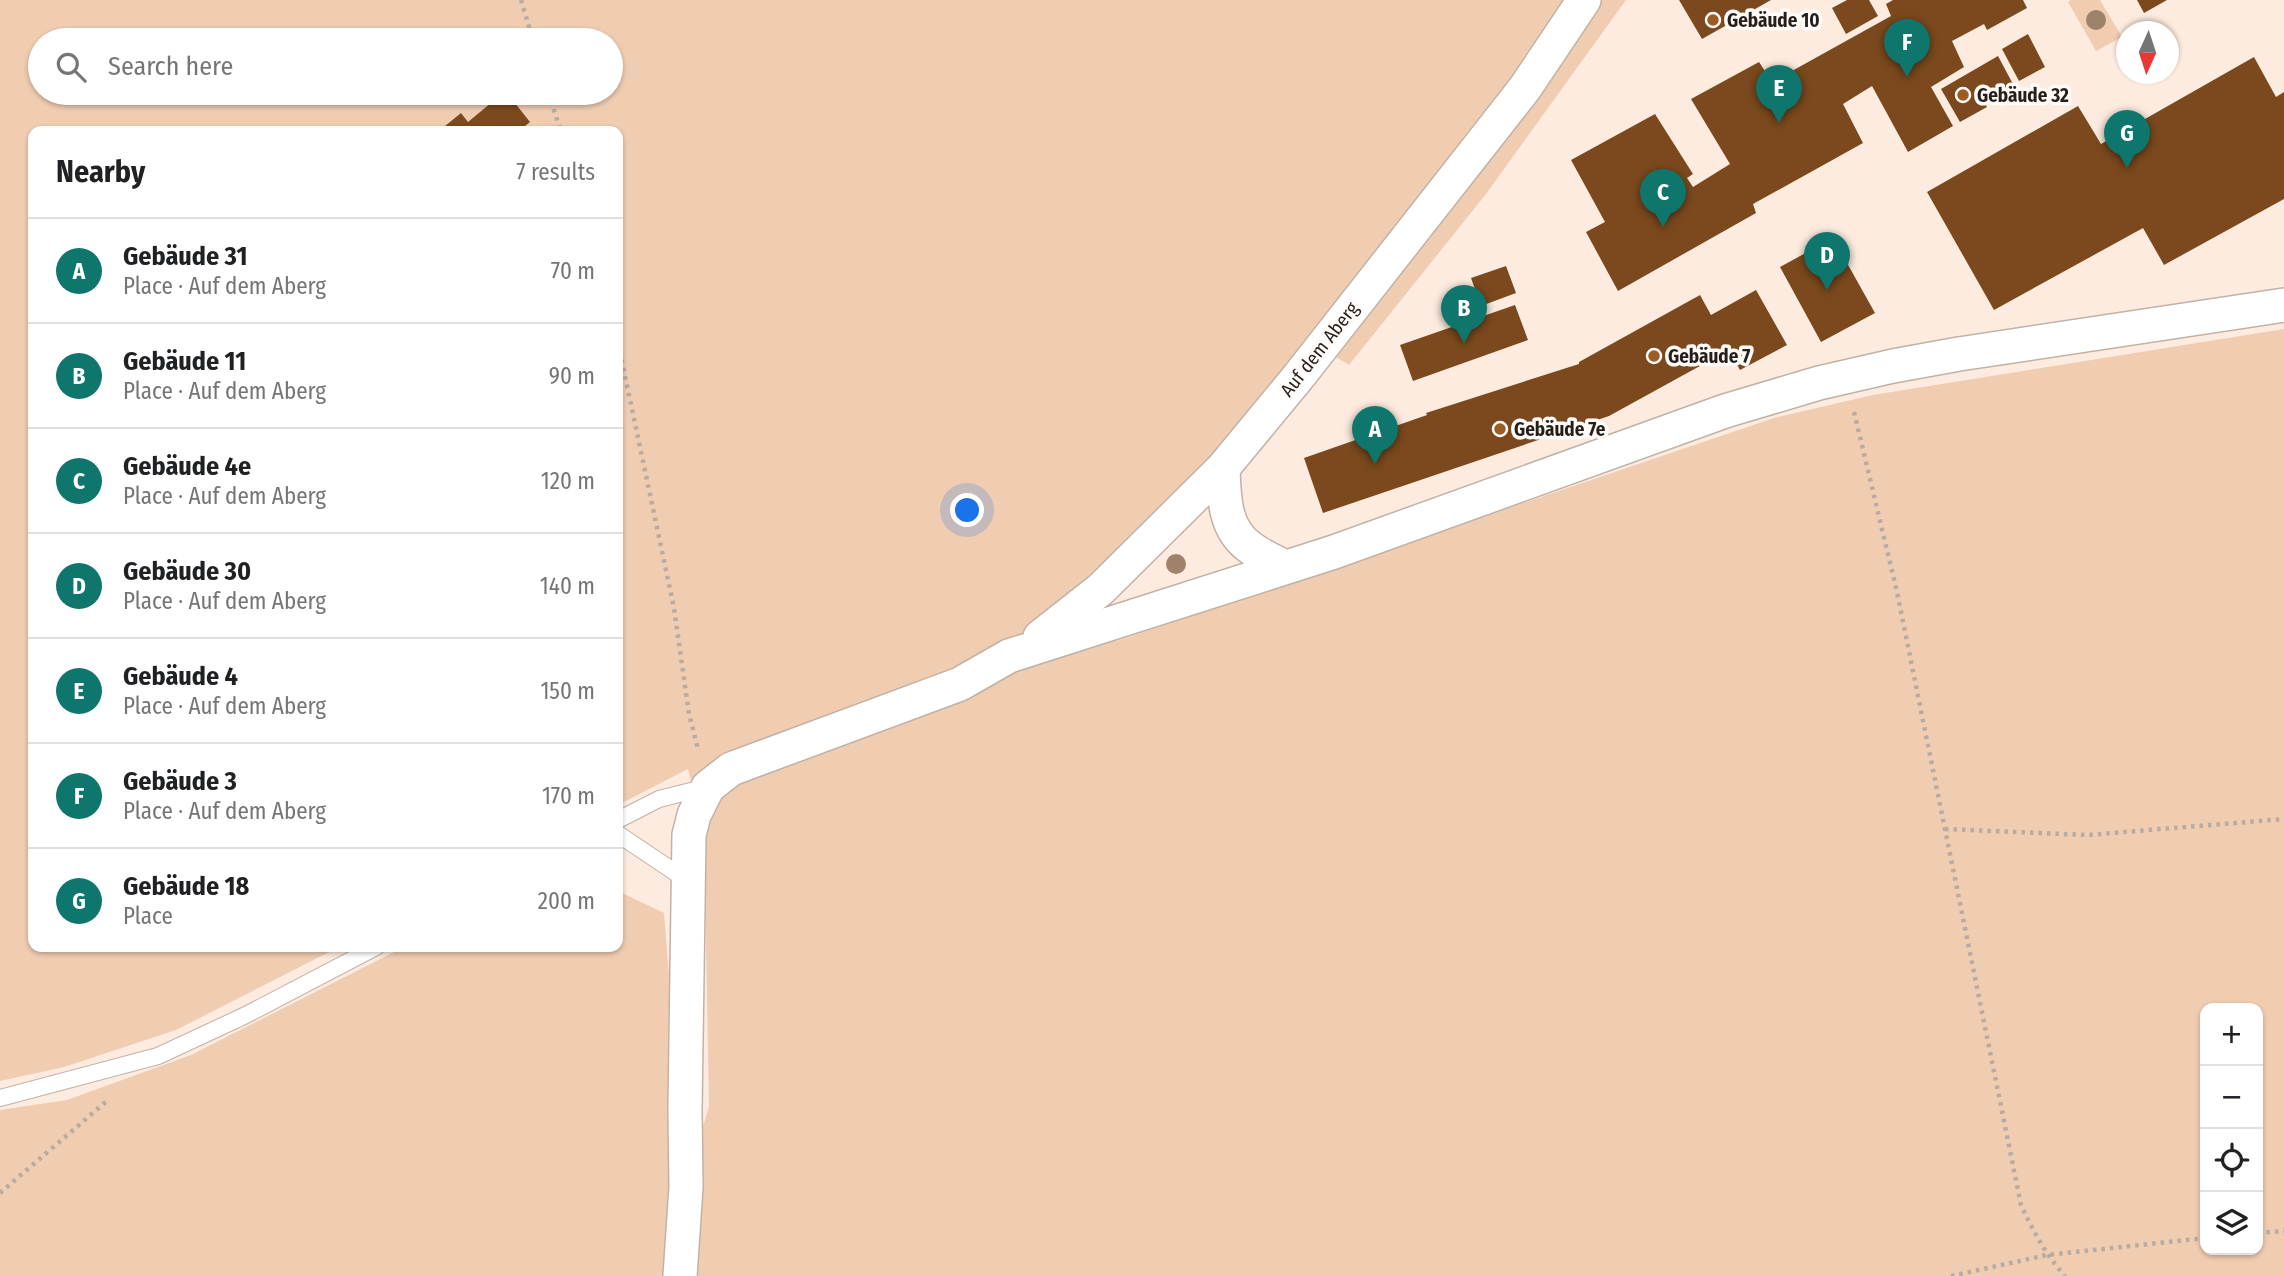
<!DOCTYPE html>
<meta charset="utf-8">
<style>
:root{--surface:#fff;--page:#f6f6f6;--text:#202124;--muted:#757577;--line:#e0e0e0;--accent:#0f766e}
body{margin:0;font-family:"Fira Sans Condensed",sans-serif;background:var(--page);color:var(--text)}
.controls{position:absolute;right:21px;bottom:21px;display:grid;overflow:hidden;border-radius:14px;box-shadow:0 2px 5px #0004}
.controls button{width:63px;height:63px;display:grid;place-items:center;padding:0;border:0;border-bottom:2px solid var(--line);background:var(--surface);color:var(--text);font:35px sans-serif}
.compass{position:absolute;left:2116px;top:21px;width:63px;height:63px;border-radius:50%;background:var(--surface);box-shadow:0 2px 5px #0004;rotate:183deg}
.you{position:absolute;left:968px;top:511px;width:24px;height:24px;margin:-18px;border:5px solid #fff;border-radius:50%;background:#1a73e8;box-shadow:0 0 0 10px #1a73e833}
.badge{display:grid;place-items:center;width:46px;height:46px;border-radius:50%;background:var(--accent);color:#fff;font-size:23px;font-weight:700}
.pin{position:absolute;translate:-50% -58px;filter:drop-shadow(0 2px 4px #0008)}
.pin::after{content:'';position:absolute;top:37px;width:24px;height:21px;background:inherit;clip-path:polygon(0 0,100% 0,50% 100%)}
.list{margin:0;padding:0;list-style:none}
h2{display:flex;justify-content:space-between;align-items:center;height:91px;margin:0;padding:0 28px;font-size:30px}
h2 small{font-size:23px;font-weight:400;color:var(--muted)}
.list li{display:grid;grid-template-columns:46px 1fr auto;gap:21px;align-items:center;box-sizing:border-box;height:105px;padding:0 28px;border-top:2px solid var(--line)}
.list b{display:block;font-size:26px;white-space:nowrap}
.list p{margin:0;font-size:23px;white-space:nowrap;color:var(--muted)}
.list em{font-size:23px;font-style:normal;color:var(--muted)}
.icon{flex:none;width:38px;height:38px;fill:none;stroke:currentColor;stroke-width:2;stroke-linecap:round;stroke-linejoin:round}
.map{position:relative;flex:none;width:2284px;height:1276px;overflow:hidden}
.search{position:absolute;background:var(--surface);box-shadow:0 2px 5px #0004;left:28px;top:28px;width:595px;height:77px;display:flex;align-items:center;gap:18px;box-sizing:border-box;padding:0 24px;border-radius:38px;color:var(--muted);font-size:26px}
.panel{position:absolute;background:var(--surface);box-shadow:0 2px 5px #0004;left:28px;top:126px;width:595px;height:826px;border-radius:14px}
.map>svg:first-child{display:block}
.green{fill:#f0ccb1;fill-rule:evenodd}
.building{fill:#7b491d}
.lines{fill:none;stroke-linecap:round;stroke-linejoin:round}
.lane-casing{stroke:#c2b2a6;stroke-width:18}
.street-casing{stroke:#c2b2a6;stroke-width:36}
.path{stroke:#b9aba1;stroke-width:4.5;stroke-dasharray:3.5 5;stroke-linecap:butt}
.lane{stroke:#fff;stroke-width:16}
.street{stroke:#fff;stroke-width:33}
.tree{fill:#9e836a}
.poi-dot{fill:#9b5d24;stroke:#fffbf9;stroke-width:2.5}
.labels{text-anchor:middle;stroke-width:7;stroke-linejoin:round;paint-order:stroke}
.poi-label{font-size:19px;font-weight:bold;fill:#251f1b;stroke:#fffbf9;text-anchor:start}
.street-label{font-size:19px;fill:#251f1b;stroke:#fffbf9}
</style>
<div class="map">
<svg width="2284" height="1276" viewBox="0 0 2284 1276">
<rect width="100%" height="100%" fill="#fcebde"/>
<path class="green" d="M0,0H1626L1486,194L1349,365L1334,356L1315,333L1102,589L1117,641L1774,418L1873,395L2284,329V1276H0V1110L67,1100L191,1055L404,947H618V891L664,913L686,1185L709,1106L704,828L688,769L618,805V131H33V947H339L176,1030L64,1067L0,1081ZM40,40H611V93H40ZM2205,1008H2258V1250H2205Z
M2071,0H2100L2122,37L2096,51L2068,2Z"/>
<path class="building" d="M1679,0H1771L1702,39Z
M1847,0H1869L1878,16L1846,34L1832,8Z
M1893,0H2023L2027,8L1987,30L1984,24L1952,41L1964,67L1931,87L1953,126L1908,152L1872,86L1843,104L1863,143L1753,204L1756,213L1618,291L1586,232L1605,222L1571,160L1655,114L1693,174L1687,178L1693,187L1730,164L1691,99L1759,62L1772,82L1891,16L1886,4Z
M2137,0H2167L2144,13Z
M2028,34L2045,67L2019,81L2002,49Z
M1998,56L2014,86L1984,102L1987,107L1960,122L1941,89Z
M2254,57L2276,97L2284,92V199L2164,265L2143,228L1994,310L1927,192L2078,106L2101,144Z
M503,93H507L530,122L519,131H439L461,113L468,122Z
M1833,238L1875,313L1821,342L1780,267Z
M1506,266L1516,293L1481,306L1471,278Z
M1756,290L1787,345L1740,370L1729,350L1609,416L1323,513L1304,458L1427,415L1426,413L1579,364V362L1700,295L1711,315Z
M1515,305L1528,340L1413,381L1400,345Z"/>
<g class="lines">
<defs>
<path id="lane" d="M618,820L659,799L707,787
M618,834L688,881
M0,1098L158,1056L246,1015L376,947"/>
<path id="street" d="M1223,468C1224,497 1224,530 1251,548C1261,556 1274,561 1285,567
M1040,637L1101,589L1223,468L1299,376L1525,88L1584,0
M680,1276L686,1187L685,1110L689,835L694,815L708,787L731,769L960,684L1009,656L1334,552L1725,411L1819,383L1893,366L1959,354L2284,305"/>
</defs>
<use href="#lane" class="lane-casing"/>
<use href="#street" class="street-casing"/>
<path class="path" d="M521,0L533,40
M548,93L561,131
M618,343L674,608L689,714L698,749
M1854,412L1897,592L2021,1205C2033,1231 2046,1255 2065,1276
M1945,829L2088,835L2284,819
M0,1193L108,1100
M2258,1233L2284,1231
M1951,1276L2047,1255L2205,1238"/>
<use href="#lane" class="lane"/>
<use href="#street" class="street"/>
</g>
<g class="tree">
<circle cx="2096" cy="20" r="10"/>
<circle cx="1176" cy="564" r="10"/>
</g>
<g class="poi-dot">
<circle cx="1713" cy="20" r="7"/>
<circle cx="1963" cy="95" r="7"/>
<circle cx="1654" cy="356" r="7"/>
<circle cx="1500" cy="429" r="7"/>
</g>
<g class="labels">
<g class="poi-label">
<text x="1727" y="27">Gebäude 10</text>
<text x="1977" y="102">Gebäude 32</text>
<text x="1668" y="363">Gebäude 7</text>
<text x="1514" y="436">Gebäude 7e</text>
</g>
<g class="street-label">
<text transform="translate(1319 349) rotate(-52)" y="7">Auf dem Aberg</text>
</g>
</g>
</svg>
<div class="controls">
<button>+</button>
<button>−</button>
<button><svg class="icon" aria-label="locate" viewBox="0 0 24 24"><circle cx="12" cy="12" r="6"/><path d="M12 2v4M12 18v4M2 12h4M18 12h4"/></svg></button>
<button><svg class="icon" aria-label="layers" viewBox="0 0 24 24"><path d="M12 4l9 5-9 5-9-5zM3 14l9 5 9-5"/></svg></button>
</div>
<svg class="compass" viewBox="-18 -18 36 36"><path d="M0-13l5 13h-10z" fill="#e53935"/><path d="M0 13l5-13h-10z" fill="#757577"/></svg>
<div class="you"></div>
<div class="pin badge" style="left:1375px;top:464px">A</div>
<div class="pin badge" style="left:1464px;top:343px">B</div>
<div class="pin badge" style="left:1663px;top:227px">C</div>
<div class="pin badge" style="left:1827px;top:290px">D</div>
<div class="pin badge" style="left:1779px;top:123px">E</div>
<div class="pin badge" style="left:1907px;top:77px">F</div>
<div class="pin badge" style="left:2127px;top:168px">G</div>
<div class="search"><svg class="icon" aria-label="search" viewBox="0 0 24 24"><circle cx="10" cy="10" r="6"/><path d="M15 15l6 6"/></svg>Search here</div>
<section class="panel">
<h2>Nearby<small>7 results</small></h2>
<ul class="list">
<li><span class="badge">A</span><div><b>Gebäude 31</b><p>Place · Auf dem Aberg</p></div><em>70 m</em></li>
<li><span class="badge">B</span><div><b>Gebäude 11</b><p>Place · Auf dem Aberg</p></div><em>90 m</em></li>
<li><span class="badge">C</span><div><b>Gebäude 4e</b><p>Place · Auf dem Aberg</p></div><em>120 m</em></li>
<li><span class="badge">D</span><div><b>Gebäude 30</b><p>Place · Auf dem Aberg</p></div><em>140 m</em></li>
<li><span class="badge">E</span><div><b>Gebäude 4</b><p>Place · Auf dem Aberg</p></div><em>150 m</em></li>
<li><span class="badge">F</span><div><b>Gebäude 3</b><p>Place · Auf dem Aberg</p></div><em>170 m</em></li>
<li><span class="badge">G</span><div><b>Gebäude 18</b><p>Place</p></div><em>200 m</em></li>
</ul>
</section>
</div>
